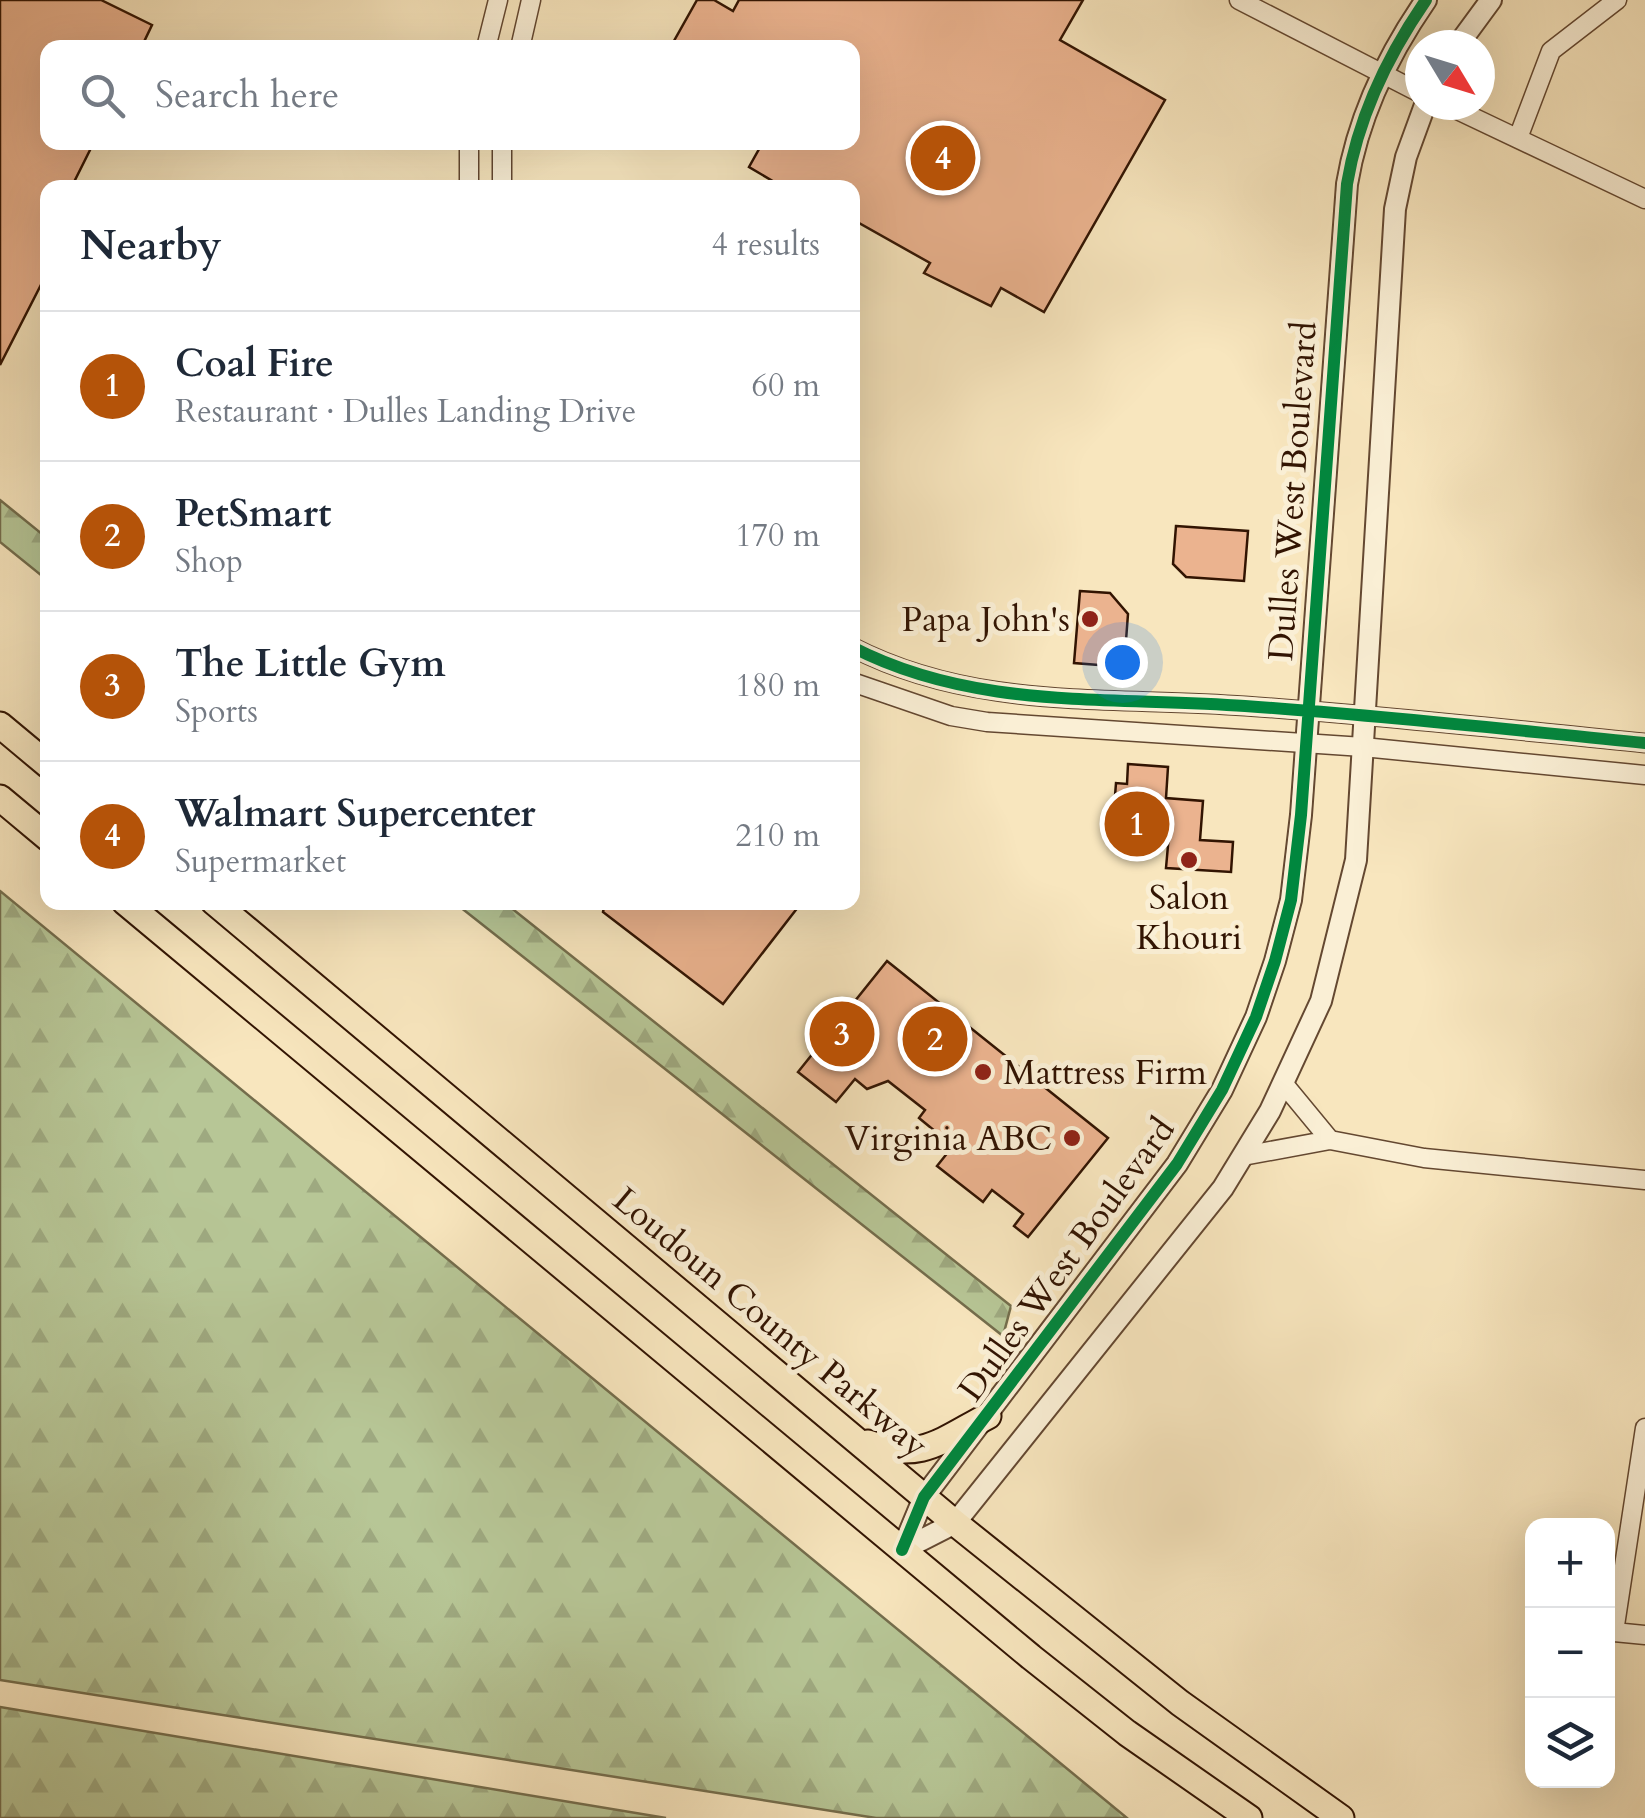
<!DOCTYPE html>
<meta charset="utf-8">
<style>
:root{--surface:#fff;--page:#f2f2f3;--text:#1f2937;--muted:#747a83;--line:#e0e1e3;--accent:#b45309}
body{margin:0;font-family:Cardo,serif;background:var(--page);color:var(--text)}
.controls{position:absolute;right:30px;bottom:30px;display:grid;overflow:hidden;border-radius:20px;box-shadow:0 10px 40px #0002}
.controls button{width:90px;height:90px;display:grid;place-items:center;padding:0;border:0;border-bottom:2px solid var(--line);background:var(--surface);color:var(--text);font:50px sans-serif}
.compass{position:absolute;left:1405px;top:30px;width:90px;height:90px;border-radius:50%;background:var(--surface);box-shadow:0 10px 40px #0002;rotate:128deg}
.you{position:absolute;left:1122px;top:662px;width:35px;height:35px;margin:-25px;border:8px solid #fff;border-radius:50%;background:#1a73e8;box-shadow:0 0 0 15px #1a73e833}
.badge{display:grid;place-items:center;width:65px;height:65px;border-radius:50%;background:var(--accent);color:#fff;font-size:32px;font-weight:700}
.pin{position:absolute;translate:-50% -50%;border:5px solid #fff;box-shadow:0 2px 10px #0006}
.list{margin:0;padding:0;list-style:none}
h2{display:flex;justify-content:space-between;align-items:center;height:130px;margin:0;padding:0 40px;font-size:42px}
h2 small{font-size:32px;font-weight:400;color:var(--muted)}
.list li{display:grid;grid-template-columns:65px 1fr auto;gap:30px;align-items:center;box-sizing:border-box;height:150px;padding:0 40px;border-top:2px solid var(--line)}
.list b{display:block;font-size:38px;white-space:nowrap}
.list p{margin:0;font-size:32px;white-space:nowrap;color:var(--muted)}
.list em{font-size:32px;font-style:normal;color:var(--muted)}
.icon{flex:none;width:55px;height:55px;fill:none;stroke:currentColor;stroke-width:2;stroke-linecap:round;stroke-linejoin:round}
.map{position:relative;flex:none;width:1645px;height:1818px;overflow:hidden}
.search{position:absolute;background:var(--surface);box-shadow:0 10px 40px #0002;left:40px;top:40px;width:820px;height:110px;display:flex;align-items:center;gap:25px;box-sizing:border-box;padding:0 35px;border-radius:20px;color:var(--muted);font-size:38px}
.panel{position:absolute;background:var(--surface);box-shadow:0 10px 40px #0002;left:40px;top:180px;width:820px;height:730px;border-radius:20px}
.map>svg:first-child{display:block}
.forest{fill:url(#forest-firs);stroke:#746d4c;stroke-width:2.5}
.building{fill:#ebb38f;stroke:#321402;stroke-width:2.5}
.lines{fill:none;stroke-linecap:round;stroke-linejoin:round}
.minor-casing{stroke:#644831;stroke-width:21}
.tertiary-casing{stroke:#644831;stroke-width:24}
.primary-casing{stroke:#321402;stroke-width:29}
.minor{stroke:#faefd5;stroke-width:18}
.tertiary{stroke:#faefd5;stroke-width:20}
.primary{stroke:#f8e6be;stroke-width:25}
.cycleway-casing{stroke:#faefd5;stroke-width:19}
.cycleway{stroke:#00873e;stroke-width:12}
.poi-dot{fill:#8f2418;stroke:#faefd5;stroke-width:4}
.labels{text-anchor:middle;stroke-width:10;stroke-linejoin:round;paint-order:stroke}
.street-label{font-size:35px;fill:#321402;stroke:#faefd5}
.poi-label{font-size:35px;fill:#321402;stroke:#faefd5;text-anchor:end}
</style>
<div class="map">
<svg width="1645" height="1818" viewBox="0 0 1645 1818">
<defs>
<pattern id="forest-firs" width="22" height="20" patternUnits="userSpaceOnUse" patternTransform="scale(2.5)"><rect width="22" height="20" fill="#b7c696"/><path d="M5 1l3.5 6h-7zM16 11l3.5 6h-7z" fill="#9ea980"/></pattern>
</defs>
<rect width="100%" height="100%" fill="#f8e6be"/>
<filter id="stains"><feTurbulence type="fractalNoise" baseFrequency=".002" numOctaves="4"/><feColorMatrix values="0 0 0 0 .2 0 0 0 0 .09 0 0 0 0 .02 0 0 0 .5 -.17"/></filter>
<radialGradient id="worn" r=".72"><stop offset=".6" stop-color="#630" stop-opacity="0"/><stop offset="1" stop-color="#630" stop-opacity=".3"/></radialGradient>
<path class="forest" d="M0,500L47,538V580L0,542Z
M0,891L1127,1818H876L0,1680Z
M455,903H505L1011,1306L1003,1336Z
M0,1707L666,1818H0Z"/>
<path class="building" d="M0,0H101L152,25L141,48H48V142H94L71,188H48V271L0,365Z
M697,0H714L733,11L739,0H1083L1060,40L1165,100L1044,312L1001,288L991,306L924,273L930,263L852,219V188H774L776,183L749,167L763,142H852V48H670Z
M1176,526L1248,531L1244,581L1186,577L1173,564Z
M1080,591L1110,593L1128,614L1124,667L1074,663Z
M1128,764L1168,767L1166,798L1203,801L1200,840L1233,842L1231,872L1166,868L1169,834L1126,832L1128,810L1114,809L1116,783L1127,784Z
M605,902H802L723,1004L603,912Z
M887,961L1108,1138L1028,1237L1014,1226L1023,1214L992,1190L983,1202L937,1166L953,1146L919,1118L925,1110L888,1081L867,1089L855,1079L836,1102L798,1072Z"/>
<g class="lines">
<defs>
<path id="minor" d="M1239,0L1420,93
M486,48L498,0
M520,48L531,0
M1447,105L1645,199
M1518,138L1551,51L1617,0
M469,188V142
M502,188V142
M852,647C976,711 1111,696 1245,706C1379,715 1512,730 1645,743
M852,682L951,716L987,722L1363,747L1645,775
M1283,1083L1330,1140
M1243,1156L1330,1140L1424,1158L1645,1180
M1645,1428L1614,1632L1645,1635"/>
<path id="tertiary" d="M1458,45L1491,0
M902,1550L924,1497L1177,1164L1222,1090L1256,1017L1275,961L1291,900L1301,815L1347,184C1358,118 1388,55 1426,0
M902,1550L955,1523L1223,1188L1270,1111L1321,1001L1356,860L1395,209L1406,157L1425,105"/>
<path id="primary" d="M0,725L48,765
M0,798L48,838
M125,902L1031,1657L1127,1733L1249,1818
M214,902L955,1523L1180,1703L1341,1818
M868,1443C921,1462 942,1440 988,1416"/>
</defs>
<use href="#minor" class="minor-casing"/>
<use href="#tertiary" class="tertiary-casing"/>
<use href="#primary" class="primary-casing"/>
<use href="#minor" class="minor"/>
<use href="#tertiary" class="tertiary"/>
<use href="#primary" class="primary"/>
<defs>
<path id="cycleway" d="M852,647C976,711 1111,696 1245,706C1379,715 1512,730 1645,743
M902,1550L924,1497L1177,1164L1222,1090L1256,1017L1275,961L1291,900L1301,815L1347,184C1358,118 1388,55 1426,0"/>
</defs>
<use href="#cycleway" class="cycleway-casing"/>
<use href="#cycleway" class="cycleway"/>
</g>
<g class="poi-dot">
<circle cx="1090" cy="619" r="10"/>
<circle cx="1189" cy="860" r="10"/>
<circle cx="983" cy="1072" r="10"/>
<circle cx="1072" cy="1138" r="10"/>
</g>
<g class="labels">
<g class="street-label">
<text transform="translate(1292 491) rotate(-86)" y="12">Dulles West Boulevard</text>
<text transform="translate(1066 1259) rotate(-54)" y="12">Dulles West Boulevard</text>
<text transform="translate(771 1322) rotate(40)" y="12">Loudoun County Parkway</text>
</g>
<g class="poi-label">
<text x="1070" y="631">Papa John's</text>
<text x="1189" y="909" text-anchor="middle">Salon<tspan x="1189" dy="40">Khouri</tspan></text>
<text x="1003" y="1084" text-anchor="start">Mattress Firm</text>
<text x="1052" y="1150">Virginia ABC</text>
</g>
</g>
<rect width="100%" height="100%" filter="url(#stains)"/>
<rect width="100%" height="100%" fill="url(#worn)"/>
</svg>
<div class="controls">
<button>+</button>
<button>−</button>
<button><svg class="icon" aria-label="layers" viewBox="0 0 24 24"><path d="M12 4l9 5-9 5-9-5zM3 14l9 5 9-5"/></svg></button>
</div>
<svg class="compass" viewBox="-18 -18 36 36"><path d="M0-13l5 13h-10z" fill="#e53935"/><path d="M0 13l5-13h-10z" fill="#747a83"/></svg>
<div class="you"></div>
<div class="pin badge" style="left:1137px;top:824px">1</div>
<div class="pin badge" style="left:935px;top:1039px">2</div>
<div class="pin badge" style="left:842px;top:1034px">3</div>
<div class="pin badge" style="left:943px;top:158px">4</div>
<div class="search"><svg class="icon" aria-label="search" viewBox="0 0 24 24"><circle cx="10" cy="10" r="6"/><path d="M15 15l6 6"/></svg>Search here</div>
<section class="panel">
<h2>Nearby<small>4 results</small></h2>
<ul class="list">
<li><span class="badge">1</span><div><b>Coal Fire</b><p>Restaurant · Dulles Landing Drive</p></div><em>60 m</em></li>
<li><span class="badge">2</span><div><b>PetSmart</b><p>Shop</p></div><em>170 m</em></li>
<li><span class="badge">3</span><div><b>The Little Gym</b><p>Sports</p></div><em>180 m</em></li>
<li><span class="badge">4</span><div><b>Walmart Supercenter</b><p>Supermarket</p></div><em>210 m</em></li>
</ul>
</section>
</div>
